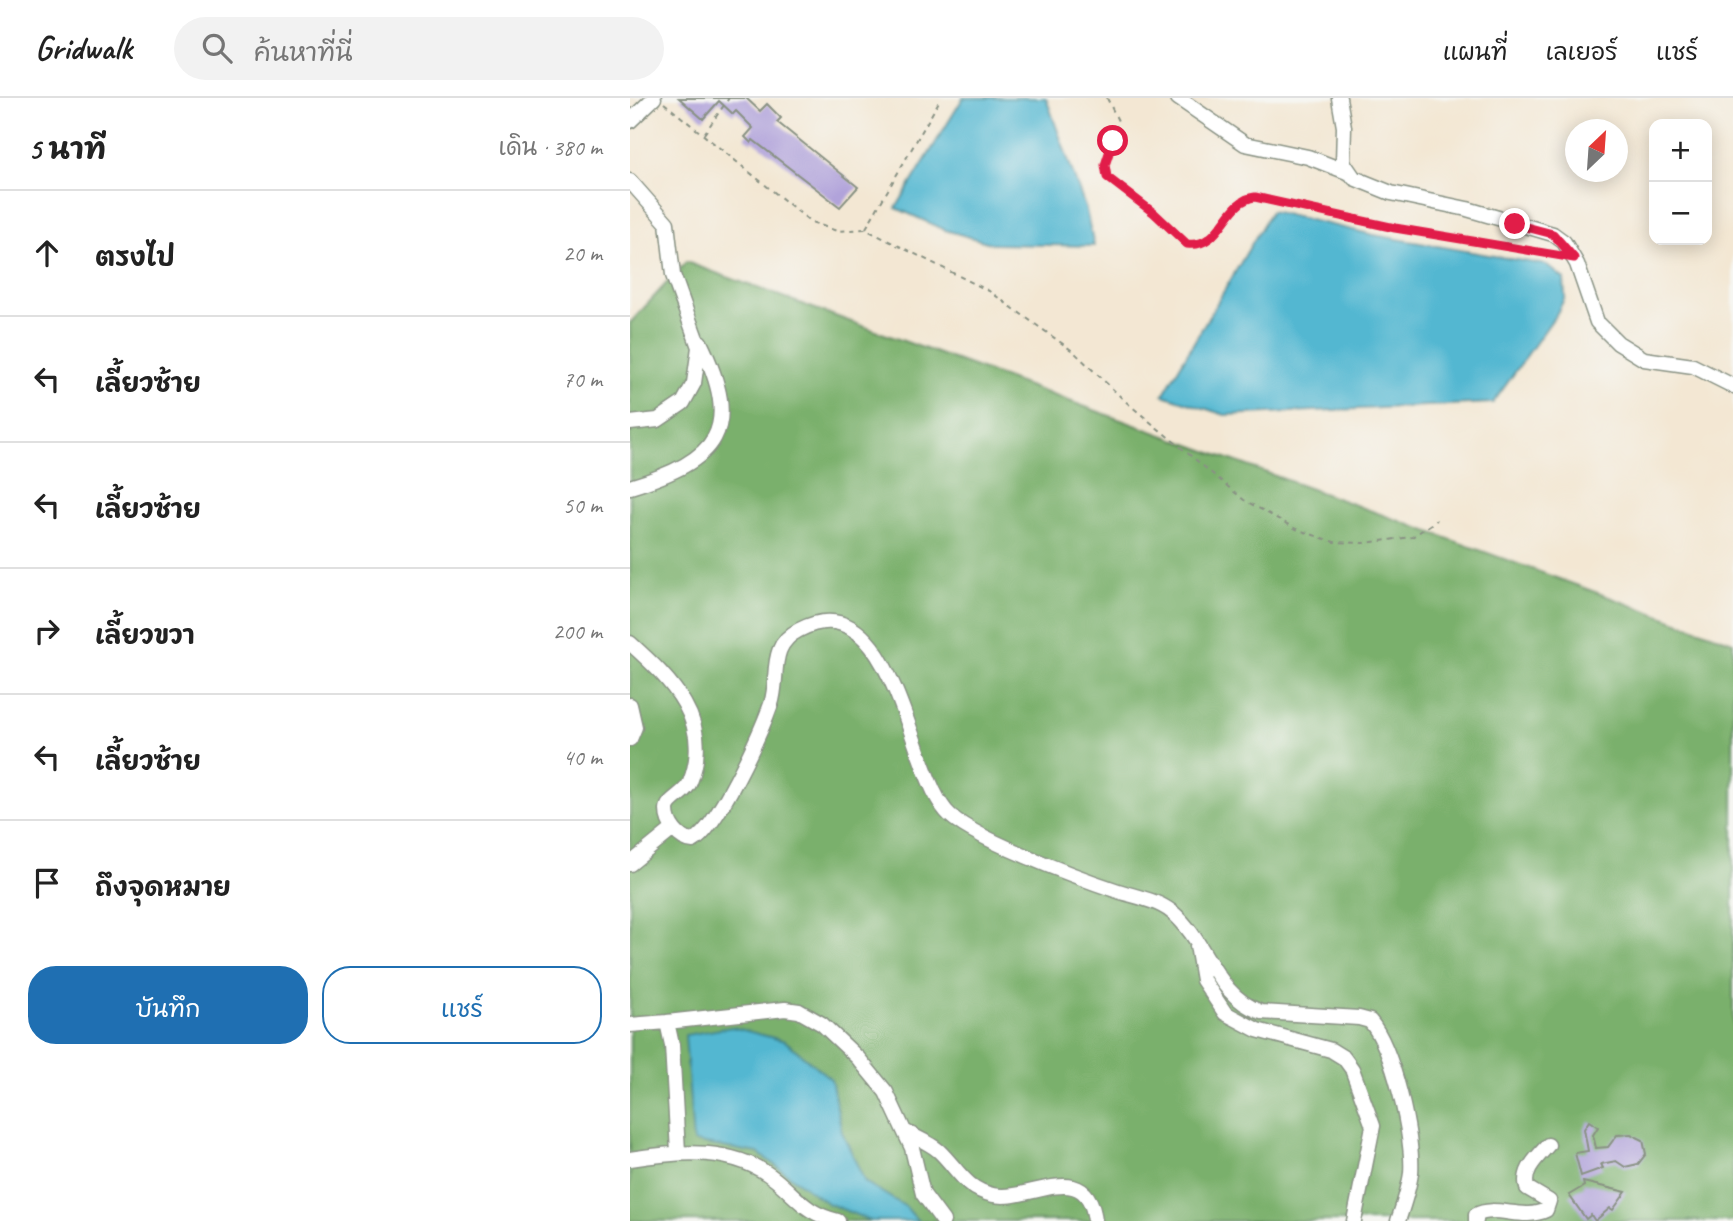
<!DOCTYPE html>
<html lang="th">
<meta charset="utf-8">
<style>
:root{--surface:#fff;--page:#f2f2f2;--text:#222;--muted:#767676;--line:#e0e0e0;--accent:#1f6fb2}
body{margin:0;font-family:Caveat,"Playpen Sans Thai",sans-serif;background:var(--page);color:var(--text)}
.controls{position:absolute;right:21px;top:21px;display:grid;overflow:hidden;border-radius:14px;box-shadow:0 4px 18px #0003}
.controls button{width:63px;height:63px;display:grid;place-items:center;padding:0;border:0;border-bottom:2px solid var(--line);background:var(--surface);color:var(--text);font:35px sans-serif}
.compass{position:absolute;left:935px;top:21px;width:63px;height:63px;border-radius:50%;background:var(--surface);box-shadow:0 4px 18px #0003;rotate:25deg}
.stop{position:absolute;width:21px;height:21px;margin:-16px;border:5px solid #e11d48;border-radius:50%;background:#fff}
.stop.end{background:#e11d48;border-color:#fff;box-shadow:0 2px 7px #0008}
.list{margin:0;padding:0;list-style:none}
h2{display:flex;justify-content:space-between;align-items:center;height:91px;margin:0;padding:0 28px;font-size:30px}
h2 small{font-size:23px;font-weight:400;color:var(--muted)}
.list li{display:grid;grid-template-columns:46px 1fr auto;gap:21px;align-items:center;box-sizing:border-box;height:126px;padding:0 28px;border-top:2px solid var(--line)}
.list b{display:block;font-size:26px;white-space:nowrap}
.list em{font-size:23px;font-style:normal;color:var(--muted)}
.actions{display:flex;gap:14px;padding:21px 28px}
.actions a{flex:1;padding:16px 0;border:2px solid var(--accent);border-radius:28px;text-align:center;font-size:24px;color:var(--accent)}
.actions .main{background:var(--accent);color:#fff}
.icon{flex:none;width:38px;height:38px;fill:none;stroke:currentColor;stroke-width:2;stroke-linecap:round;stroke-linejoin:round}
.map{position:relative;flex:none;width:1103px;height:1123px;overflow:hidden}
header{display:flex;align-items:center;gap:42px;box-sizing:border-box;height:98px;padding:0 35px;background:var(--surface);border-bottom:2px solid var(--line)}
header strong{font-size:33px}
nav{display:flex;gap:38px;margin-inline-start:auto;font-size:24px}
.search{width:490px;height:63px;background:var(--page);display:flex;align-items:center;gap:18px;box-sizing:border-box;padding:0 24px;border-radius:38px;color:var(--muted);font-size:26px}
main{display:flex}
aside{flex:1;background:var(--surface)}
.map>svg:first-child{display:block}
.forest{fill:#7ab06c;stroke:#4c7650;stroke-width:2}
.water{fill:#52b7d1;stroke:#387a82;stroke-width:2}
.building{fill:#b1a3da}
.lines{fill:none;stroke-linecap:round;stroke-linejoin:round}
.minor-casing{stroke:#899284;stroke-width:17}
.path{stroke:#899284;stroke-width:2;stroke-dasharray:5 5;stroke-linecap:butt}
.minor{stroke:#fff;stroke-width:14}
.route{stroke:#e11d48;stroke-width:9}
</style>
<header>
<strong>Gridwalk</strong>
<div class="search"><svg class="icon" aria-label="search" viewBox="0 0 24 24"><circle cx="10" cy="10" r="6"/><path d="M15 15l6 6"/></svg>ค้นหาที่นี่</div>
<nav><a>แผนที่</a><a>เลเยอร์</a><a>แชร์</a></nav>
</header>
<main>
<aside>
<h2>5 นาที<small>เดิน · 380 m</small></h2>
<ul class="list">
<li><svg class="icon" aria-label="ahead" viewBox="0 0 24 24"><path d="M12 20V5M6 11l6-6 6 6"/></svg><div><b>ตรงไป</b></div><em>20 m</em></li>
<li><svg class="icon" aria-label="left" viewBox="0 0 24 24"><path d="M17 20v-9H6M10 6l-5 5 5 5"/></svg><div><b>เลี้ยวซ้าย</b></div><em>70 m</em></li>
<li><svg class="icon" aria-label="left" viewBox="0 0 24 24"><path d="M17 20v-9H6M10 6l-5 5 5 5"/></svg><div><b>เลี้ยวซ้าย</b></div><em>50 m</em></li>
<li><svg class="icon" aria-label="right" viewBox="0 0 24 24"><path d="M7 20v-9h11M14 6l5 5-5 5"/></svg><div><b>เลี้ยวขวา</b></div><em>200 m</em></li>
<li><svg class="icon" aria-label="left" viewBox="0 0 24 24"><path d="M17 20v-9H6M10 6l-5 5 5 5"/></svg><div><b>เลี้ยวซ้าย</b></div><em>40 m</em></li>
<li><svg class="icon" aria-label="arrive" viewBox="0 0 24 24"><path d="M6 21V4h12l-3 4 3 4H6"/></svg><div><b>ถึงจุดหมาย</b></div></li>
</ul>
<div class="actions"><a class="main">บันทึก</a><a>แชร์</a></div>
</aside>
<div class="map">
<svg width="1103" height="1123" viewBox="0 0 1103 1123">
<rect width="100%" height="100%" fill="#f6f6f2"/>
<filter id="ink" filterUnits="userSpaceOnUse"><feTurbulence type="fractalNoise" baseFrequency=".0143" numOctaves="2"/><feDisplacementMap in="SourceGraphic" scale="14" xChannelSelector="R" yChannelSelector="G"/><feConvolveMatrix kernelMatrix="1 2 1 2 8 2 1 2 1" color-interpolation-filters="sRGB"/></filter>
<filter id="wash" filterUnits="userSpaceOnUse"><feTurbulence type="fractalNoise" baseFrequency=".00686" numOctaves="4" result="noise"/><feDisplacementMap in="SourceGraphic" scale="28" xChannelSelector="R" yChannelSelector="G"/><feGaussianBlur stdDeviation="1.57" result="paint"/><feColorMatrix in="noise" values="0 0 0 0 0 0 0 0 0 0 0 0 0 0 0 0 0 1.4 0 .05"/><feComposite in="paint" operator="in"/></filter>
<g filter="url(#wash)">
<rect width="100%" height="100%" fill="#f3e7d3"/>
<path class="forest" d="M56,164L1103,544V1123H0V225Z"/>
<path class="water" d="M333,0H416L456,112L464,148L364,146L315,132L266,110Z
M641,113L744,137L917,167L934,181L935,199L927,215L863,305L595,317L533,297Z
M102,929L155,943L201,981L212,1034L235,1084L276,1109L288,1123H241L197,1105L128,1055L63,1044L55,937Z"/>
<g id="blocks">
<path class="building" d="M49,0H116L130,13L137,6L151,20L147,24L228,89L210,109L123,42L121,45L115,39L123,30L106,13L103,16L89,3L73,21Z
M959,1023L968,1029L963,1037L966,1050L978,1049L987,1037L1001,1036L1013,1042L1016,1056L1008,1066L995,1069L986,1063L971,1066L973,1070L951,1078L945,1055L958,1053L954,1031Z
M953,1084L996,1094L983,1112L980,1110L965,1123L961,1117L956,1121L939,1097L954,1088Z"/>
</g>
</g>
<g filter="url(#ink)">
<use href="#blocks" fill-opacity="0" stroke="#899284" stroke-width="2"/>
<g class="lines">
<defs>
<path id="minor" d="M548,0L615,46L678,59L717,74
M709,0L714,29L713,64L724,80L761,95L837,111L923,136L934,144L947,166L967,224L988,245L1014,261L1063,268L1103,288
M0,23L24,0
M0,83L37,125L43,177L69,249L64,285L53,305L28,322L0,325
M0,389C89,362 113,332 70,244
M0,545C41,582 84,623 60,684C56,696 37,701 37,712C37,726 49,742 63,743C87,731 131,634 141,606C150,579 137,548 169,532C263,483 277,667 316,713C337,739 452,781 488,793C506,799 527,802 542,814C578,844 584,897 631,914L729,920L740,923C763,950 784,1040 781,1075C779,1091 773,1108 768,1123
M0,607L5,629L0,641
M0,766L43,731
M567,847L573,882L595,915L627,932L701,952L714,960L722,971L743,1028L724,1123
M0,927L37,924
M276,1034C287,1040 300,1045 309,1053C328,1071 335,1091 363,1097C399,1105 458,1058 465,1123
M48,1054L42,947L37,924L155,911L169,913L192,926L228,960L256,994L282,1050L293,1096L313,1123
M0,1061C50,1053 104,1048 146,1082C170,1102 176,1115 208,1123
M846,1123V1117C865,1106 893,1123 916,1112L919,1103L897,1090C892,1072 907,1060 918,1047"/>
</defs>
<use href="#minor" class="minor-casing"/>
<path class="path" d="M477,0L488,23L475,67L477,79L524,115L557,146C592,151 595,102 625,99L765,130L925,157
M34,5L181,124L207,133L235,131L359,193L444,254L495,303L614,402L666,431L704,444L734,445L782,439L807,422
M74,36L99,0
M236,130L311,0"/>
<use href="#minor" class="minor"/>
</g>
</g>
<g class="lines" filter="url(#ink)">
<path class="route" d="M483,43L475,67L477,79L524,115L557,146C592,151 595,102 625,99L765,130L944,160L923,136L885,126"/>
</g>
</svg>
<div class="controls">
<button>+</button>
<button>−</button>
</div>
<svg class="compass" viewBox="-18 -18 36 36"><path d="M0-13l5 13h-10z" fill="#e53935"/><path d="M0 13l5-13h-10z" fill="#767676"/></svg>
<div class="stop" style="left:483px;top:43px"></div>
<div class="stop end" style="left:885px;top:126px"></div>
</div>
</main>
